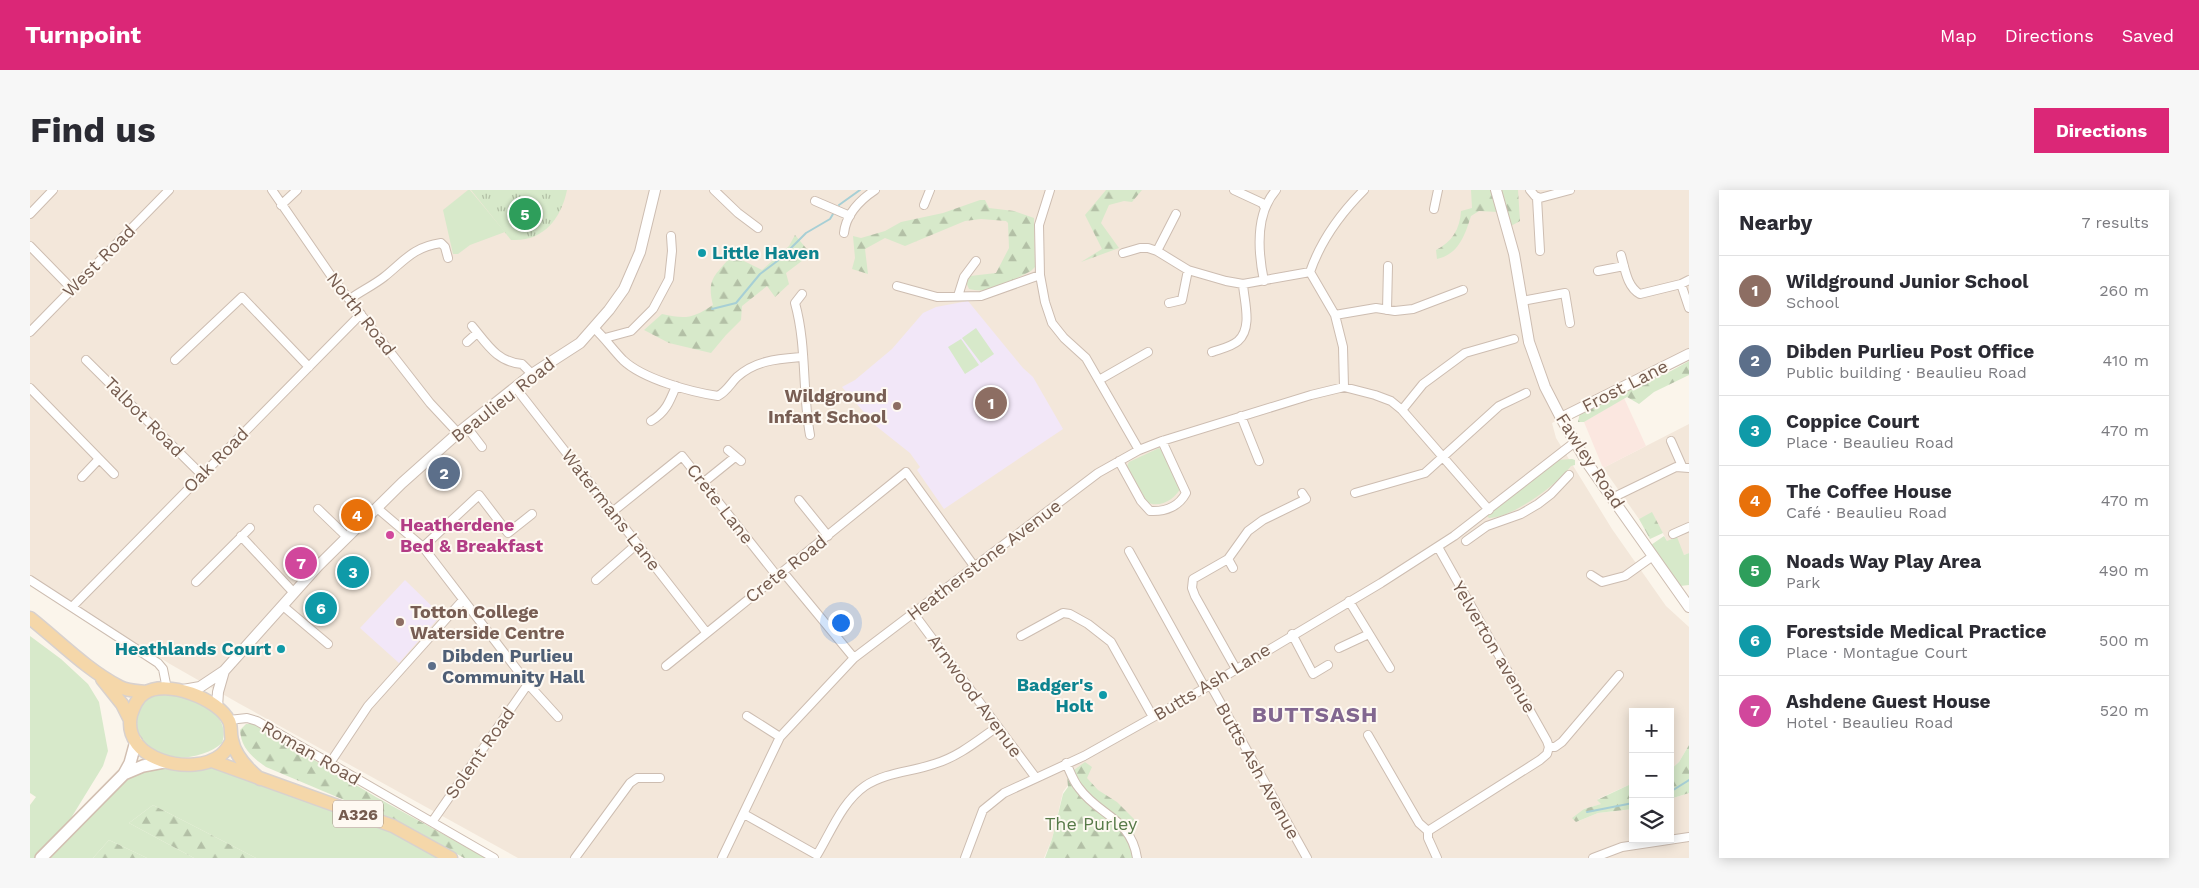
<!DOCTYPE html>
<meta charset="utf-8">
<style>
:root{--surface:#fff;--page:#f7f7f7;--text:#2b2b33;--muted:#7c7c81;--line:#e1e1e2;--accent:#db2777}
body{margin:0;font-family:"Work Sans",sans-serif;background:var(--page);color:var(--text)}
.controls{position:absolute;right:15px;bottom:15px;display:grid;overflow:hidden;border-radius:0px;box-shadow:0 2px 12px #0003}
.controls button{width:45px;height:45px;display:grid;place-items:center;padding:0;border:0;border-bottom:1px solid var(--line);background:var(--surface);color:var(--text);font:25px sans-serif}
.you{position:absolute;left:810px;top:432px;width:18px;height:18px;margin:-12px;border:4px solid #fff;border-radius:50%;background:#1a73e8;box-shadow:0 0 0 8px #1a73e833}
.badge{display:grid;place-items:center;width:32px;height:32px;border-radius:50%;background:var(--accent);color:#fff;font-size:16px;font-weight:700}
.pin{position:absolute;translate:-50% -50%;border:2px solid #fff;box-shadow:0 1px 5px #0006}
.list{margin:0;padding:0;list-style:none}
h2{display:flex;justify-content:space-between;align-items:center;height:65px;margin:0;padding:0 20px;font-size:21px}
h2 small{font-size:16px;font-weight:400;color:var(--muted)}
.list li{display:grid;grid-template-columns:32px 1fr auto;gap:15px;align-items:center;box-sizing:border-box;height:70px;padding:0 20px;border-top:1px solid var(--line)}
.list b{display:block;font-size:19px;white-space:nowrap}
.list p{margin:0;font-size:16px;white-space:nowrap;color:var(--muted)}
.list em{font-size:16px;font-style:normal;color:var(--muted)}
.icon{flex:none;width:28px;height:28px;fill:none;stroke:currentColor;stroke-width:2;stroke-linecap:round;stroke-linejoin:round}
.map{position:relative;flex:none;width:1659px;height:668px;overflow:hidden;border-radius:0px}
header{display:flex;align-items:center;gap:30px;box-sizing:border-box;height:70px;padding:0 25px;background:var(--accent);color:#fff}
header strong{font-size:24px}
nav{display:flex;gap:28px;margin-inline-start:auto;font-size:18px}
.intro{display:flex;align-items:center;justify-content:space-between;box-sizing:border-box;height:120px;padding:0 30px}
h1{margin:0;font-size:35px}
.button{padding:12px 22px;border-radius:0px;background:var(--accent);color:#fff;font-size:18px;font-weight:700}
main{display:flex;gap:30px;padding:0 30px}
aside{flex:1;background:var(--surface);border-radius:0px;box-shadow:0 2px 12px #0003}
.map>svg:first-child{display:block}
.residential{fill:#f3e7da}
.commercial{fill:#fbe7e0}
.education{fill:#f2e7f8}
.green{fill:#d7e9ca}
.forest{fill:url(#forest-firs)}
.park{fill:url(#park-tufts)}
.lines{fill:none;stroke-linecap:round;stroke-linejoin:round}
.stream{stroke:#a7cfd5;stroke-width:2}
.minor-casing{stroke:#cdbdb1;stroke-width:10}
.tertiary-casing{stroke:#cdbdb1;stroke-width:12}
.secondary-casing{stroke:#d2bfb1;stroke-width:14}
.primary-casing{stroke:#d8d1ce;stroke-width:15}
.minor{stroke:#fff;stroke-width:8}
.tertiary{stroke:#fff;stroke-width:10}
.secondary{stroke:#fff;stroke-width:11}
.primary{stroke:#f5d7a9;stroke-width:12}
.culture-dot{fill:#0f9aa8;stroke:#fef9f2;stroke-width:2}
.education-dot{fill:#8d6e63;stroke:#fef9f2;stroke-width:2}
.hotel-dot{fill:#d1479c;stroke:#fef9f2;stroke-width:2}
.service-dot{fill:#5c6f8a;stroke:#fef9f2;stroke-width:2}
.labels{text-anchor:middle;stroke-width:4;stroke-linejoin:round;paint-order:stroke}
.shield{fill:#fef9f2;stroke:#9e8b80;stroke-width:1}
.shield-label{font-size:16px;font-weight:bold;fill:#755c4f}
.culture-label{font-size:18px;font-weight:bold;fill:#0d838f;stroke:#fef9f2;text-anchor:end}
.street-label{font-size:18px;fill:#755c4f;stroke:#fef9f2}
.education-label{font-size:18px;font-weight:bold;fill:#785e54;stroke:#fef9f2;text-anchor:end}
.hotel-label{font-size:18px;font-weight:bold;fill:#b23c85;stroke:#fef9f2;text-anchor:start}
.service-label{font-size:18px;font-weight:bold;fill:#4e5e75;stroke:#fef9f2;text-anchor:start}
.park-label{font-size:18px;fill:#577a48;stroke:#fef9f2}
.district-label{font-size:22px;font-weight:bold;letter-spacing:1px;fill:#826790;stroke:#fef9f2}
</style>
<header>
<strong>Turnpoint</strong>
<nav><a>Map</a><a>Directions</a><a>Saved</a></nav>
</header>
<div class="intro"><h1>Find us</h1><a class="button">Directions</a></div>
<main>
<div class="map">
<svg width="1659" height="668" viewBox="0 0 1659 668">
<defs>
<pattern id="forest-firs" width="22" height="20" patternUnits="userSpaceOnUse" patternTransform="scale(1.25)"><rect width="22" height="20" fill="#d7e9ca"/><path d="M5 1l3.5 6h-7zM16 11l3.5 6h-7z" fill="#b3c0a6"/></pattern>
<pattern id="park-tufts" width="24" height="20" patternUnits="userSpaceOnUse" patternTransform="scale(1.25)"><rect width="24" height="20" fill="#d7e9ca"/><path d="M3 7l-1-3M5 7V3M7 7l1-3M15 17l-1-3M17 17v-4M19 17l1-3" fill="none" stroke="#b3c0a6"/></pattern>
</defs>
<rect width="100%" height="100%" fill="#fbf5eb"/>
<path class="residential" d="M0,0H1659V163L1522,233L1526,248L1582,339L1636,416L1659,437V555L1649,572L1640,580V522H1603V593L1568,609L1572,614L1554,619L1546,632L1568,623L1603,619V649H1640V609L1659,603V668H1110L1038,595L1033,602L1022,649L1014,668H488L210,514L140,474L0,387Z
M1659,234V363L1654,365L1637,351L1622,323L1609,329L1573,278Z"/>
<path class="commercial" d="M1594,208L1616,256L1573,278L1554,232Z"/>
<path class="education" d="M938,111L993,178L1003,187L1033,239L914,319L887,280L890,277L880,263L846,236L812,197L825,190L862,159L893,123L906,117Z
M375,390L413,427L411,425L369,473L330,438Z"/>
<path class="green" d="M438,0H440L475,42L440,55L428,64H423L413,20Z
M946,138L964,164L951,173L932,148Z
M931,149L949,175L935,184L918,157Z
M1129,258L1134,263L1151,297C1146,309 1129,319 1117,312L1097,276L1099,272Z
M1542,269L1545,270V275L1541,276C1527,295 1482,328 1459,328L1457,326L1461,321L1527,270Z
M1634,346L1637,351L1647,347L1654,365L1659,363V395L1650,396L1621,355Z
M0,446L31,469L58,494L69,512L78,561L73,576L38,633L4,668H0V615L6,607L0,603Z
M133,503C143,505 158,506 167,511C184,520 199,533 192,553C179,565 152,571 135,566C127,563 118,557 110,553C104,527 102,510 133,503Z
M183,575L371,644L416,668H226L123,615L99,633L164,668H117L79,650L63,668H15L83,597L115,578Z"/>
<path class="forest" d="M1076,0H1112L1102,12L1094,11L1079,15L1071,33L1089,58L1051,72L1072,59L1055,25Z
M1441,0H1462L1468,22L1449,21L1441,26C1435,45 1429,64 1407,69L1406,60C1422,52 1430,39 1431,21L1442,18Z
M1470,0H1488L1490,31L1479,37Z
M950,10H955L959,18L984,21L1004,28L1005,77L1001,81C981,90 962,105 939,99L936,92L940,86L966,83L979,58L978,33L976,31L951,29L935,31L875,56L855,48L835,59L838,84L822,79L825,68L823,46L831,48L855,41L871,32L913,23Z
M765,45L781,64L756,83L759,94L745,107L737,96L712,116L711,130L696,145L681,163L639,153L614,140L632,124C655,129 662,129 683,115C676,88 686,85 702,65L732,80L759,56Z
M1659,171V185L1624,202L1609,214L1597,207L1554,232H1548L1550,222L1641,181Z
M1622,322L1633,343L1620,349L1609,329Z
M216,534H224L346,607L456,668H434L383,639L236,577C222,567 211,558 210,540Z
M1659,555V603L1640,609V580L1649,572Z
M1055,572L1062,577L1057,588L1068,600L1087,612L1104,629L1105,668H1015L1022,649L1033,604L1038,597L1037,585Z
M1603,593V619L1568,623L1546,632L1542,628L1554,619L1571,614L1567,610Z
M123,615L226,668H164L99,633Z
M79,650L117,668H63Z"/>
<path class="park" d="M441,0H537C531,29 513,52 481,50Z"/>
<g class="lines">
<path class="stream" d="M809,15L830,0
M682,119L706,113L730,84L750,69L776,43L800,29L803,24
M1640,602L1659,590
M1557,622L1603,613"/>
<defs>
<path id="minor" d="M242,0L304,90L400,213L428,243
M684,0L708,23L728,38
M1020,0L1009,35L1010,85L1015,112L1022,133L1034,148L1056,168L1109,260
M1204,0L1232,13L1235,18
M1500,0L1505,6L1510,8L1540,0
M1507,8L1510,61
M785,11L820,26
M251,15L267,0
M894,15L900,0
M1404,19L1408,0
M0,24L23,0
M814,43C816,25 830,10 845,0
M0,56L41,98
M1127,61L1146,24
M1093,63L1110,58H1118L1127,61L1158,80L1196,91L1213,94L1280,82
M1591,65C1595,79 1597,97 1610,104L1651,94L1659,90
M1568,81L1594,76
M1234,91C1228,62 1225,24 1246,0
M1651,94L1659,118
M867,96L907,107L951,106L1010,85
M772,104L765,113C777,156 772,202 780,245
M928,106L934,87L946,71
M320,109C331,101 344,95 354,87C374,71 383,57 411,53L415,57L418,68
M1492,111L1535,103L1540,133
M1139,113L1152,110L1158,80
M1357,120L1358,76
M1305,125L1346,118L1365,121L1383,119L1433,100
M442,136C457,154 467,172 492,174L502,184
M564,138C575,148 583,160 593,170C613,189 661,202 688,206C697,201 700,194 707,187C726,170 748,169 772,167
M0,142L139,0
M575,148L601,141L623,119L639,89L642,61L641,46
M437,152L447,143
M1182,162C1190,159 1201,157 1208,151C1223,138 1214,111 1213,94
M56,170L172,285
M145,170L212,107L279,177
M1069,190L1118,162
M485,197L676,442
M1314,197L1313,157L1305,125L1280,82C1291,50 1310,24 1334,0
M0,198L84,284
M1372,220L1393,194L1435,163L1484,149
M1211,226L1229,271
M621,231C636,222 640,211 646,196
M436,236L452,257
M1641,251L1652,276
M698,260L711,271
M1089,271L1111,311L1120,321C1136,322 1149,316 1156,303L1132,251
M52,287L69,269
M674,292L705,267
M1325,303L1395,283L1469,216L1496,203
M1582,308L1646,277L1659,278
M769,310L798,346
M347,318L393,357L498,494L528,527
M288,319L317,347
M581,323L652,266L747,386
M1643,344L1659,337
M211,346L264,403
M1436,351L1457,336L1491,324L1508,314L1521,304L1539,285
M393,357L449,305L478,343L502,324
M1408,357L1517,551L1519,557
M1099,361L1175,498
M1198,369L1203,378
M753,382L824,468
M1561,385L1572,392L1595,386L1623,366
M0,390L128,473L133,479L137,499
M566,390L607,354
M166,392L220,338
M1319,411L1360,478
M253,416L298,454
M42,417L331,124
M884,424L1006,588
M1262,444L1283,484L1298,475
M991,446L1033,423L1040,424L1058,434L1081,452L1123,527
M1309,458L1339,444
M636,476L876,282L944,376
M1206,479L1165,406L1162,398L1163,389L1198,369L1218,341L1233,330L1276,309L1272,303
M1180,494L1277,668
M717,526L750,547
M199,530L217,528L227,531L464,668
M1338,545L1389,633L1398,641
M1519,557H1525L1532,552L1589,485
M300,573L338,516L433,410
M1036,573C1040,581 1043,591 1049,598C1069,626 1101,628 1107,668
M714,624L787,665C801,642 812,612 835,596C856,582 881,582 904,574C928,567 947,551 967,537
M402,632L498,494
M1398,641L1510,570L1517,564L1519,557
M1398,641V648L1407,668
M545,668L600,593L607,588H630
M692,668L750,547L824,468L1068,283L1109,260L1132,251L1281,205L1314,197L1345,205L1361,211L1372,220L1459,320
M935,668L953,620L974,603L1054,566L1175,498L1351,393L1424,346L1545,252
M1563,668L1592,657L1659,647"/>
<path id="tertiary" d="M1466,0L1484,64L1499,152L1515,197L1531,228L1558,274L1659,417
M1531,228L1659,164
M153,500L170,497L194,481L288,376L372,293L428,243L502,184L550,153L579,120L594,99L610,62L625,0
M187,517L188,502L194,481"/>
<path id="secondary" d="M94,584L113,576L134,572
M11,668L94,584L100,573L106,551"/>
<path id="primary" d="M0,428C29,451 57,480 90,497C98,501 107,501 116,502
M72,489L92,514L100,530
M202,550C199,556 196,561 191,565C164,587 91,571 101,525C104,516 107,508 115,503C136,489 189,509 199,531C202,537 200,544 202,550C205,566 218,579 230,589
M182,571L363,636L421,668"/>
</defs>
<use href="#minor" class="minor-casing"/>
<use href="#tertiary" class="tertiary-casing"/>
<use href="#secondary" class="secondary-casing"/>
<use href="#primary" class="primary-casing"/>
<use href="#minor" class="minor"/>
<use href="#tertiary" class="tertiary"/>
<use href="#secondary" class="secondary"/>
<use href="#primary" class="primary"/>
</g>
<g class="culture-dot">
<circle cx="672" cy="63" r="5"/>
<circle cx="251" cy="459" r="5"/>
<circle cx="1073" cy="505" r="5"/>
</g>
<g class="education-dot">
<circle cx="867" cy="216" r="5"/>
<circle cx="370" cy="432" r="5"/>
</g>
<circle class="hotel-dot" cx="360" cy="345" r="5"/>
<circle class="service-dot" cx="402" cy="476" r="5"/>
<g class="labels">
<rect class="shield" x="303" y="610.5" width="50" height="27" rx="4"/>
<g class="shield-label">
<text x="328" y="630">A326</text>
</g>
<g class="culture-label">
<text x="682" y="69" text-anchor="start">Little Haven</text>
<text x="241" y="465">Heathlands Court</text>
<text x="1063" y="501">Badger's<tspan x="1063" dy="21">Holt</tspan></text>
</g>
<g class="street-label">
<text transform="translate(69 71) rotate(-45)" y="6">West Road</text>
<text transform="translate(331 124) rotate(52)" y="6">North Road</text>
<text transform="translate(1595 196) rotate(-27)" y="6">Frost Lane</text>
<text transform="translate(473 210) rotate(-38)" y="6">Beaulieu Road</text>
<text transform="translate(114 227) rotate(45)" y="6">Talbot Road</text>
<text transform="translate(186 270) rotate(-45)" y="6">Oak Road</text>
<text transform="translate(1560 271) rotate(57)" y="6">Fawley Road</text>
<text transform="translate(690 314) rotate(52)" y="6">Crete Lane</text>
<text transform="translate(581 320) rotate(52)" y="6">Watermans Lane</text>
<text transform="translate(954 370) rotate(-37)" y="6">Heatherstone Avenue</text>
<text transform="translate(756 379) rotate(-38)" y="6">Crete Road</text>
<text transform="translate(1464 457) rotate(60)" y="6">Yelverton avenue</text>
<text transform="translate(1182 492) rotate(-31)" y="6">Butts Ash Lane</text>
<text transform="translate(945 506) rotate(54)" y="6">Arnwood Avenue</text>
<text transform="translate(281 563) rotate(30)" y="6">Roman Road</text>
<text transform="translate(450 563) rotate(-55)" y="6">Solent Road</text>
<text transform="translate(1228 581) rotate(61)" y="6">Butts Ash Avenue</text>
</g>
<g class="education-label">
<text x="857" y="212">Wildground<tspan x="857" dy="21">Infant School</tspan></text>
<text x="380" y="428" text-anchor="start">Totton College<tspan x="380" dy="21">Waterside Centre</tspan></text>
</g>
<g class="hotel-label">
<text x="370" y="341">Heatherdene<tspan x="370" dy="21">Bed &amp; Breakfast</tspan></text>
</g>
<g class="service-label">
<text x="412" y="472">Dibden Purlieu<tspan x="412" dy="21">Community Hall</tspan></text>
</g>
<g class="park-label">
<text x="1061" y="640">The Purley</text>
</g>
<g class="district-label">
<text x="1285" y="532">BUTTSASH</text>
</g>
</g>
</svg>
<div class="controls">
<button>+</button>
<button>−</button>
<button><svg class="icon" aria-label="layers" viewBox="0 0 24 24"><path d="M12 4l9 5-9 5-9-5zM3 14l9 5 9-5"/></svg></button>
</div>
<div class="you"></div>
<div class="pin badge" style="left:961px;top:213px;background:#8d6e63">1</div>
<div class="pin badge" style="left:414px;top:283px;background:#5c6f8a">2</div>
<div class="pin badge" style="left:323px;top:382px;background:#0f9aa8">3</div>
<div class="pin badge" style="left:327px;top:325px;background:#e8710a">4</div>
<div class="pin badge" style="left:495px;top:24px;background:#2e9e5b">5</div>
<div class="pin badge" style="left:291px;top:418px;background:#0f9aa8">6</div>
<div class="pin badge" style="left:271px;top:373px;background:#d1479c">7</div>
</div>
<aside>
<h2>Nearby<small>7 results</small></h2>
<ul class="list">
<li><span class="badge" style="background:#8d6e63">1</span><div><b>Wildground Junior School</b><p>School</p></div><em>260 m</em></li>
<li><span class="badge" style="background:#5c6f8a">2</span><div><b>Dibden Purlieu Post Office</b><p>Public building · Beaulieu Road</p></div><em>410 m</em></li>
<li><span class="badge" style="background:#0f9aa8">3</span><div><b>Coppice Court</b><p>Place · Beaulieu Road</p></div><em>470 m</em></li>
<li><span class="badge" style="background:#e8710a">4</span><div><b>The Coffee House</b><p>Café · Beaulieu Road</p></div><em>470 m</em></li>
<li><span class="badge" style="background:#2e9e5b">5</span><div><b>Noads Way Play Area</b><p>Park</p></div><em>490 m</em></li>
<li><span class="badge" style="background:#0f9aa8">6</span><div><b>Forestside Medical Practice</b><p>Place · Montague Court</p></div><em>500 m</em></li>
<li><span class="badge" style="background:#d1479c">7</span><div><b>Ashdene Guest House</b><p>Hotel · Beaulieu Road</p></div><em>520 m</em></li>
</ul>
</aside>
</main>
